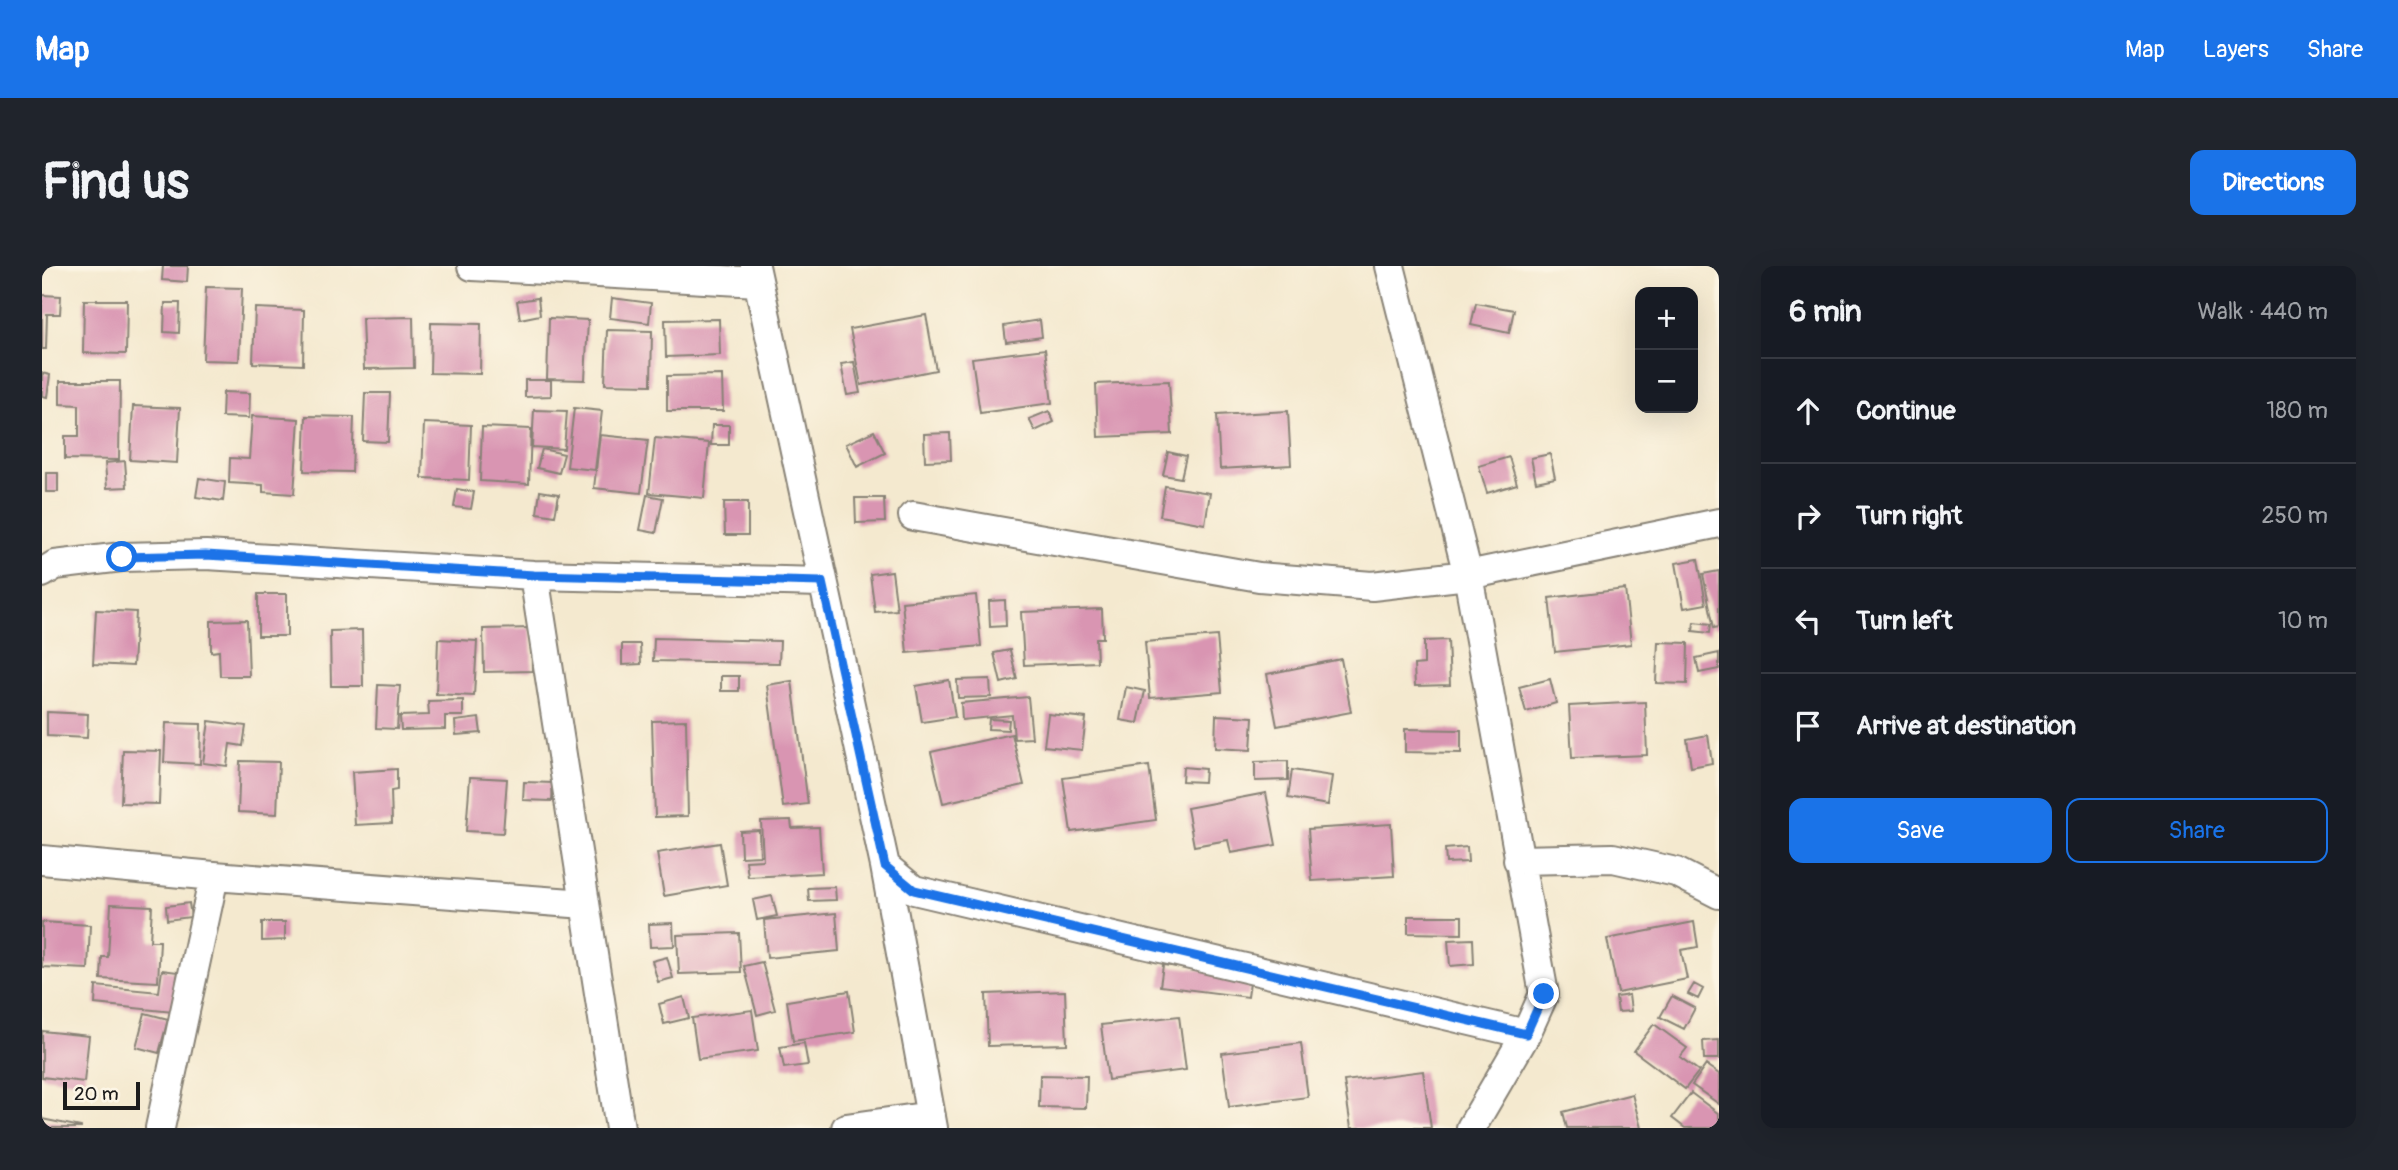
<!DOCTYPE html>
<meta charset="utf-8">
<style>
:root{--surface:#171b24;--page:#20242c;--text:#f1f3f6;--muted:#9ea1a6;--line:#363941;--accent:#1a73e8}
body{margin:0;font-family:Pangolin,sans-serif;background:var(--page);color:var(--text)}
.controls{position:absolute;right:21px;top:21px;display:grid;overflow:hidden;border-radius:14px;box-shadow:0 7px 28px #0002}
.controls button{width:63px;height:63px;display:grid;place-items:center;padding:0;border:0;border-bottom:2px solid var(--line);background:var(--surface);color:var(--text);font:35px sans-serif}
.scale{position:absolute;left:21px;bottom:18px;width:77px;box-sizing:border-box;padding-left:7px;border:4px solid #1c1c1c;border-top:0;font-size:19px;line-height:24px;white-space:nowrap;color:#1c1c1c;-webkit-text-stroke:5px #fcf5e5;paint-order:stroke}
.stop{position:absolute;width:21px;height:21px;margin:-16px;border:5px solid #1a73e8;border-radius:50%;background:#fff}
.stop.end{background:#1a73e8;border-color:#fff;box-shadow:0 2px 7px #0008}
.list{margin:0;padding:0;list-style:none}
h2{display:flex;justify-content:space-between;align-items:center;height:91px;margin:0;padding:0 28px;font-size:30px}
h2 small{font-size:23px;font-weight:400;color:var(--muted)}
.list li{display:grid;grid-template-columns:46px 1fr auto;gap:21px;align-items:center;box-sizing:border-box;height:105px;padding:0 28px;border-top:2px solid var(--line)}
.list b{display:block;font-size:26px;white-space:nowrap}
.list em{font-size:23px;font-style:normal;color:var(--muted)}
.actions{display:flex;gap:14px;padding:21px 28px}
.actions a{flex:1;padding:16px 0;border:2px solid var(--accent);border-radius:14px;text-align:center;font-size:24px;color:var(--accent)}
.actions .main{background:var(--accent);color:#fff}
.icon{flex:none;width:38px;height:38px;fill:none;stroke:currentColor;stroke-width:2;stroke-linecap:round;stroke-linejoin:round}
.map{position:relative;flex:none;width:1677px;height:862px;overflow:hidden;border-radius:14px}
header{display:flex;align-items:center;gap:42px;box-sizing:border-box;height:98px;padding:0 35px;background:var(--accent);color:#fff}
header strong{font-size:33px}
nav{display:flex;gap:38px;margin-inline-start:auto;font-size:24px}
.intro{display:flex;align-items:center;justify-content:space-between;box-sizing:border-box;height:168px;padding:0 42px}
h1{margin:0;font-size:49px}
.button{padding:18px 32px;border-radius:14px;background:var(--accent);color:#fff;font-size:24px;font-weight:700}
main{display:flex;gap:42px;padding:0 42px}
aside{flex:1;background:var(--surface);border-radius:14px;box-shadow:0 7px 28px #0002}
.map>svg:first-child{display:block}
.building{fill:#d995b2}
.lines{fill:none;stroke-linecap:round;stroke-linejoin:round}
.minor-casing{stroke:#888276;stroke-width:32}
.minor{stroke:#fff;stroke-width:28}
.route{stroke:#1a73e8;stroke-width:9}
</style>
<header>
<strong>Map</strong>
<nav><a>Map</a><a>Layers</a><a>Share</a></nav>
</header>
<div class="intro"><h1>Find us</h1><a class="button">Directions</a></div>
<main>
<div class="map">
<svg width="1677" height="862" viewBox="0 0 1677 862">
<rect width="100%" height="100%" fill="#fcf5e5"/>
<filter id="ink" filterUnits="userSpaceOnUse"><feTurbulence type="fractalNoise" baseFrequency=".0143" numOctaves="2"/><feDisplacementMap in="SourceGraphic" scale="14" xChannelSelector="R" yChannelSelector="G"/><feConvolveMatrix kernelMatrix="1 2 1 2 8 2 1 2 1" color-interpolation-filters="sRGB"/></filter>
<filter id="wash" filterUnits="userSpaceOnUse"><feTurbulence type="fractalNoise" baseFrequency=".00686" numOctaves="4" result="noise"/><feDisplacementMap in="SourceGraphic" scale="28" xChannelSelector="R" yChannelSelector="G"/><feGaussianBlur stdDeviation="1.57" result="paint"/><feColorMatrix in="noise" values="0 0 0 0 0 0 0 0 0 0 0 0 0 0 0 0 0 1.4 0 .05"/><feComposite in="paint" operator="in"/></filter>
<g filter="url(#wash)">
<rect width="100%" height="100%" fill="#f4e9cf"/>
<g id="blocks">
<path class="building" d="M121,0H146L145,16L120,14Z
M164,21L200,22L197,95L161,94Z
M0,29L19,30L18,48H5L4,83H0Z
M496,32L498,49L478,53L475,35Z
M570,32L609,37L607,57L568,52Z
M42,34H85L84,88L41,87Z
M123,37H138L137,67L122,66Z
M1434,37L1472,44L1467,67L1429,59Z
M213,42L262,44L261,99L211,97Z
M884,49L894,104L819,119L808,63Z
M371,51L372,102L322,103L320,52Z
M507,52L546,54L543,114L505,113Z
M677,53L678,89L624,91L623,54Z
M998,54L1000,71L964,76L962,60Z
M389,57L439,58L438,108L388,107Z
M565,64L610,65L609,119L563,118Z
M1003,83L1010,137L938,147L930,92Z
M812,96L818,127L805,129L799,98Z
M0,107L8,109L5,131L0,130Z
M680,109L681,145H625V110Z
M483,114H509V130L483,131Z
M18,115H78L77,194L23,193V170H37V139L18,138Z
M1127,115L1130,168L1056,171L1054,118Z
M181,126L208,127L207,152L180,151Z
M323,127H348L346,176L321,175Z
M91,140L138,142L135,197L88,194Z
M532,142L560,145L553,204L525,201Z
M492,144L525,145L522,183L490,181Z
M1007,145L1012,156L993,165L987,153Z
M1246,145L1249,199L1178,203L1175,149Z
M210,150L257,153L252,228L221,226V219L187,217L188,192L207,193Z
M264,150L312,151L310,206L262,205Z
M382,157L429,159L427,214L380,212Z
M670,159H687V179H669Z
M440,161L489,163L487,218L438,215Z
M832,165L843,187L815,201L804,178Z
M908,167L909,194L883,195L882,168Z
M558,169L606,174L599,227L552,222Z
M613,172L667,177L662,232L607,227Z
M500,183L522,188L517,207L495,202Z
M1126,186L1144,190L1139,212L1121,209Z
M1508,188L1513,212L1494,216L1489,192Z
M1467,191L1475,218L1445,227L1437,200Z
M83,195L85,221L65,222L63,197Z
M4,207H16V226H4Z
M157,212L183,216L181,235L154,231Z
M1123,220L1168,227L1163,258L1118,250Z
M415,223L432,226L429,243L412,241Z
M498,225L517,228L513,250L495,247Z
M605,229L621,232L614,267L598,264Z
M813,232H842L843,256L814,257Z
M682,236H706V269H683Z
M1656,293L1664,338L1642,342L1634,297Z
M850,305L855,344L833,346L828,308Z
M1677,305V361L1672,362L1661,308Z
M1583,323L1589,378L1513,386L1507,332Z
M216,328H245V370H216Z
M934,329L939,380L865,387L860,336Z
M963,334L964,360L948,361L947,335Z
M1060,343L1061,372H1054L1055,396L982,399L979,346Z
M54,344L94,346L91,400L51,398Z
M205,354L207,410H178L177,385L169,386V355Z
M1652,356L1669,358L1668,367L1651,365Z
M489,362L490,405L442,406L441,363Z
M320,364L321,420H289L288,365Z
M1175,370L1180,426L1108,432L1103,376Z
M612,372L738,375L737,397L611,395Z
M396,373L435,375L432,430L394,428Z
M1406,374L1408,419L1373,420L1372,399L1382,398V375Z
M1616,376L1646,377L1645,418L1614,417Z
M580,378H598L599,398L580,399Z
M968,384L975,413L959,417L952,387Z
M1677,387V403L1657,407L1654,392Z
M1299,393L1309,446L1235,460L1225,408Z
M679,410H697V425H679Z
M948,413L949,431L916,432L915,414Z
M1508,413L1514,437L1484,446L1477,421Z
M907,414L913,451L880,456L874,420Z
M750,415L766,538L741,541L725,419Z
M336,419L358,420L355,463L334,462Z
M1084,421L1103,425L1096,457L1078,454Z
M986,431L990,472L972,473L970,449L920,454L919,437Z
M421,434V450H403V463L359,464L358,450L387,449L386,435Z
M1603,436L1605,489L1530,492L1527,440Z
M5,446L46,448L45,472L5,470Z
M1006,448L1044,452L1040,484L1002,480Z
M1174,449L1211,451L1209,484L1173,482Z
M437,452L439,467L414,469L413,455Z
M947,453L967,454L966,464L946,463Z
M644,454L646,550L613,551L610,455Z
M167,455L204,460L201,480L188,478L185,500L161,497Z
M124,457L159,458L158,498L122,496Z
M1363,463L1419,464V487L1363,486Z
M970,468L982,519L901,537L889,486Z
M1666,469L1670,497L1649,501L1645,473Z
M81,484L119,485L117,538L79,537Z
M198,495L237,496L235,548L196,546Z
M1246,495V514L1213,515V496Z
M1107,500L1114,554L1029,566L1021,512Z
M1141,501L1163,503L1162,516L1140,515Z
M355,503V524L349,525L350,557L313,559L310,506Z
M1250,504L1290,510L1286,539L1246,532Z
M428,511L465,513L461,567L424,565Z
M482,516L511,517L510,535L481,534Z
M1224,527L1234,579L1189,587L1186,574L1152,580L1145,542Z
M749,554L750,562L777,561L780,607L706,611L704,595L721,594L719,555Z
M1349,558L1352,610L1270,615L1266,563Z
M717,564L718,590L699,591L698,565Z
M678,577L685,619L622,630L615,587Z
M1425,581L1426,596L1404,597L1403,583Z
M793,621L794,634L767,635L766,622Z
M730,630L735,650L715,654L711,634Z
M147,637L149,651L125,654L124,640Z
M69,638L110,640L108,675H118L116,716L59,713L60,691H66Z
M794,647L797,685L725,692L722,654Z
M1366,650H1420V668L1366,667Z
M0,656L48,659L46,703L0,701Z
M220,656H243V674L220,675Z
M1652,656L1656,681L1639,684L1645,713L1576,727L1565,673Z
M631,657L632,680L608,681L607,658Z
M697,667L699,706L637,708L635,669Z
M1431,673L1432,698L1408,700L1406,674Z
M625,691L631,712L616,716L610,695Z
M720,696L733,744L715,749L702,700Z
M1121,699L1209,710L1206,731L1118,720Z
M120,704L136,706L131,746L53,738L54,720L117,726Z
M1652,718L1661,723L1656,733L1646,728Z
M807,725L813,766L751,775L745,735Z
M1023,725L1025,778L946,780L944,728Z
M1587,729L1589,745L1576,746L1574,731Z
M1630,730L1653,742L1642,763L1618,751Z
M642,731L647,752L622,758L617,738Z
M710,744L716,785L656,793L650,752Z
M103,747L126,753L117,787L94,781Z
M1137,750L1144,804L1066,814L1059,759Z
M1612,758L1645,782L1638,791L1657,805L1643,823L1592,785Z
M0,765L47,770L42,816L0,811Z
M1677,774V793H1662L1661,775Z
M762,777L766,799L742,802L738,781Z
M1259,777L1266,831L1187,841L1180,787Z
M1664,799L1677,808V838L1650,819Z
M1381,805L1389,862H1309L1302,815Z
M998,809L1045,810L1044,842L997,841Z
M1649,827L1677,848V862H1643L1630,852Z
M1590,828L1599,862H1525L1521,846Z
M0,853L39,861V862H0Z"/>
</g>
</g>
<g filter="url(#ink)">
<use href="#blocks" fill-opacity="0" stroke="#888276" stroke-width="2"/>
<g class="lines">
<defs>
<path id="minor" d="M430,0L716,16
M713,0L843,600L891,862
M1348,0L1426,309L1502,728L1484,768L1429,862
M871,250L1217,311L1330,320L1426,309L1677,257
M0,307L13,299L80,291L164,289L492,309L780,316
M492,309L578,862
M0,594L172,610L543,638
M1476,594L1571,592L1634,606L1677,628
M843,600L872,624L1484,768
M118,862L172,610
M804,862L889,850"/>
</defs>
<use href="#minor" class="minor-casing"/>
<use href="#minor" class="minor"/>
</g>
</g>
<g class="lines" filter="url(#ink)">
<path class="route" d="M80,291L164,289L492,309L780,316L843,600L872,624L1484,768L1502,728"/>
</g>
</svg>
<div class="controls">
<button>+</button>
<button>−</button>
</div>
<div class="scale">20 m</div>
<div class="stop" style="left:80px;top:291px"></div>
<div class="stop end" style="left:1502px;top:728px"></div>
</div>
<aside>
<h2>6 min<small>Walk · 440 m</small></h2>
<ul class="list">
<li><svg class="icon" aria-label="ahead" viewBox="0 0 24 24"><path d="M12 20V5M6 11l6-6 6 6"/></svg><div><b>Continue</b></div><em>180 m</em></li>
<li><svg class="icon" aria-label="right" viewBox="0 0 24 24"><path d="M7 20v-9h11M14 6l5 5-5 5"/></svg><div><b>Turn right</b></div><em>250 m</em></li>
<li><svg class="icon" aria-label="left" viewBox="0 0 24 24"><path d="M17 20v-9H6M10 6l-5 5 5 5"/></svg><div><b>Turn left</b></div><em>10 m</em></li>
<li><svg class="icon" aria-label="arrive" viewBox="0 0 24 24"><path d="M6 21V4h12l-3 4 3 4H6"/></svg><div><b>Arrive at destination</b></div></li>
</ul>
<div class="actions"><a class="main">Save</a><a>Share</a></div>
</aside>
</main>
